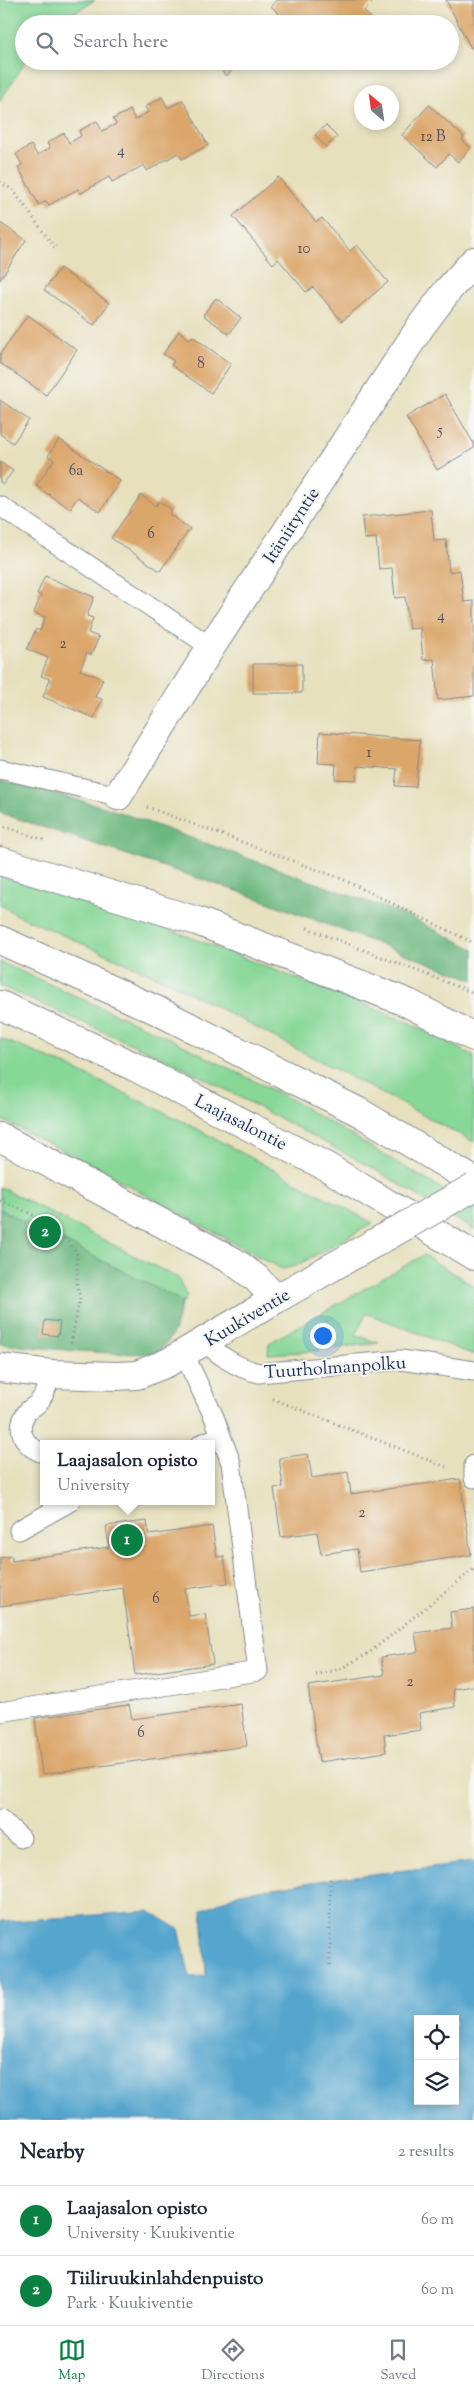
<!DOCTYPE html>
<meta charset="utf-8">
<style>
:root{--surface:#fff;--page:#f2f2f3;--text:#1f2937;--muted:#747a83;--line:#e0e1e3;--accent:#0b8043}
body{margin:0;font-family:"Sorts Mill Goudy",serif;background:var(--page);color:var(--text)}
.controls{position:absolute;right:15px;bottom:15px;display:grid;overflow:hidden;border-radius:0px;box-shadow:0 2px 8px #0003}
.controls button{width:45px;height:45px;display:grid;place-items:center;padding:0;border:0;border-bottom:1px solid var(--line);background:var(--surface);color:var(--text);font:25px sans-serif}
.compass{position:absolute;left:354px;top:85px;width:45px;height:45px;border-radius:50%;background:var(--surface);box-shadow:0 2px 8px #0003;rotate:331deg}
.you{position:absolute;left:322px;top:1335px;width:18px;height:18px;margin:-12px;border:4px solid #fff;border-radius:50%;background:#1a73e8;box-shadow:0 0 0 8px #1a73e833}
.badge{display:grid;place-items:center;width:32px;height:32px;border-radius:50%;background:var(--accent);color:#fff;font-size:16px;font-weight:700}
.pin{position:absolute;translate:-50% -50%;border:2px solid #fff;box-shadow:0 1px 5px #0006}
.popup{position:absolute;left:40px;top:1440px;width:175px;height:65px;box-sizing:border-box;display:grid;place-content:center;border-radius:0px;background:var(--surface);filter:drop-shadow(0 1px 4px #0005);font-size:16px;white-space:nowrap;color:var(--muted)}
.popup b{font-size:19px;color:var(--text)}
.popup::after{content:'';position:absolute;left:50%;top:100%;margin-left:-10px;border:10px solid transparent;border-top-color:var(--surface)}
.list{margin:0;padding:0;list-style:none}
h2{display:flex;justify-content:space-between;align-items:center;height:65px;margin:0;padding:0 20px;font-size:21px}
h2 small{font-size:16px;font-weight:400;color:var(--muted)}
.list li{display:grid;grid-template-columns:32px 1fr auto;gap:15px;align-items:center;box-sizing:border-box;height:70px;padding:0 20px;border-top:1px solid var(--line)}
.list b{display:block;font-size:19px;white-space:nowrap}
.list p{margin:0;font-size:16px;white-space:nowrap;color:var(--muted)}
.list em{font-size:16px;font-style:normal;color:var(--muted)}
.icon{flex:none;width:28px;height:28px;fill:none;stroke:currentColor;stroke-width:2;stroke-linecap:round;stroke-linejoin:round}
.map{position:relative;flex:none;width:474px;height:2120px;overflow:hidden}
.search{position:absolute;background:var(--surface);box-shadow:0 2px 8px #0003;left:15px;right:15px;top:15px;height:55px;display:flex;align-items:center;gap:12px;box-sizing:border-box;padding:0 18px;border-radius:28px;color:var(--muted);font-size:19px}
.sheet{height:205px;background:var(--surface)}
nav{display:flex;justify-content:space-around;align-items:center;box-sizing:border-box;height:70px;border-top:1px solid var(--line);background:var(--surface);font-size:14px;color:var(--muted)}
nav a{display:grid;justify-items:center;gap:2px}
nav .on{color:var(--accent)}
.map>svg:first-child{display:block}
.green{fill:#87d797;stroke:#51837a}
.forest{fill:#6db880;stroke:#44746f}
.water{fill:#54a5ce;stroke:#386a96;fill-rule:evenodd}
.building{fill:#dba66b}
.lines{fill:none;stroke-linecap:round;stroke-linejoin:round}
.service-casing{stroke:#81888e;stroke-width:21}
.minor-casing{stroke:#81888e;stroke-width:30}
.secondary-casing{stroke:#81888e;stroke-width:30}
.primary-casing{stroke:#81888e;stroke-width:30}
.path{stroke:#81888e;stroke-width:3;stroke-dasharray:1 4;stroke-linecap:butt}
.service{stroke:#fff;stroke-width:19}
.minor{stroke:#fff;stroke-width:28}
.secondary{stroke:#fff;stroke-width:28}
.primary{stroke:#fff;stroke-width:28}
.secondary-bridge-casing{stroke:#81888e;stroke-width:30;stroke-linecap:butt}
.secondary-bridge{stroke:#fff;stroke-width:28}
.labels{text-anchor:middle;stroke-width:4;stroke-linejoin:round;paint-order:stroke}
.number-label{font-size:15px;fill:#4b4d61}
.street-label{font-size:18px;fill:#1b2f5e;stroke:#f6f6f2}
</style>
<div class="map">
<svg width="474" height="2120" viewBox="0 0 474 2120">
<rect width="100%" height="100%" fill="#f6f6f2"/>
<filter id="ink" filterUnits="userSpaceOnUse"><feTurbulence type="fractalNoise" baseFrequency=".02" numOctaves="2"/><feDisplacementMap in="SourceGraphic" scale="10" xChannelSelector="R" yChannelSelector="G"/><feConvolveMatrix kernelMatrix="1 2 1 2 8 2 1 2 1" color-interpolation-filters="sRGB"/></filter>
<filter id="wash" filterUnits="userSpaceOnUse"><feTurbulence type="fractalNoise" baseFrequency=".0096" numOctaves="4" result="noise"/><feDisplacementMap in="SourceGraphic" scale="20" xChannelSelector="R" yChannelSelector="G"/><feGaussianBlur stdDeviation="1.12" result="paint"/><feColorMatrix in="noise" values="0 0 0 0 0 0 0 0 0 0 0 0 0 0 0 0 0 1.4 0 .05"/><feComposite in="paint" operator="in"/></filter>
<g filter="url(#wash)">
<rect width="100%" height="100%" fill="#e7e0bd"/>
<path class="green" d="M0,0H95L56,24H24V61H26L0,101Z
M0,876L182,934L408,1022L474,1056V1142L169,982L15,914L0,904Z
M0,962L171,1039L288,1098L474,1208V1230L376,1170L179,1065L0,986Z
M0,1038L72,1068L186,1123L373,1223L296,1266L282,1269L93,1166L0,1119Z
M0,1187L178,1278L187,1296L158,1346L0,1339Z
M424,1255L474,1286V1355L366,1313L356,1335L379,1343L302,1352L268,1354L269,1343Z"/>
<path class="forest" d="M0,780L105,807L405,915L474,949V980L246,894L0,813Z
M0,1209L182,1301C177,1319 175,1341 158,1351C144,1359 23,1346 0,1344Z"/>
<path class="water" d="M474,1862V2120H0V1922L149,1911L179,1929L190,1977L206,1976L202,1910L240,1893L338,1878ZM418,2019H455V2101H418Z"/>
<g id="blocks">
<path class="building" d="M276,0H369L372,3L364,11L372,19L368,24H271L279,14L271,6Z
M446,0H474V46L471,48Z
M213,61H243L226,76Z
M378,84L387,92H371Z
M162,97L168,108L183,100L208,145L182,159L178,153L147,171L144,165L112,182L109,177L81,193L78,189L49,205L46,201L39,205L18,167L22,165L16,154L31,145L37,155L50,148L47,143L64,133L69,143L81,136L79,131L97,121L102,131L116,124L113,119L130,110L135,120L148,112L145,107Z
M429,105L464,137L462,140L471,148L458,162L449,154L437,167L402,135Z
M326,125L337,137L326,147L315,135Z
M278,177L316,222L322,218L350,251L357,245L388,282L342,321L313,287L306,292L278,259L273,264L233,216Z
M0,223L26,240L0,280Z
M60,268L109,303L94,325L44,290Z
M216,298L241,318L229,334L203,315Z
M28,315L77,350L46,395L0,363V354Z
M179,331L189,339L192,336L231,364L211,393L171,365L174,361L163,354Z
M445,394L474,444V448L437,470L406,417Z
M0,400L29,420L13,443L0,434Z
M59,439L120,481L100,512L78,497L70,509L36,486L54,460L48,456Z
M0,462L13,471L3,484L0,482Z
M141,495L156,506L159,501L172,510L169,514L190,529L160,571L111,538Z
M431,510L434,541L446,540L449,572L460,570L464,602L474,601V696L438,700L434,659L423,660L420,628L409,629L405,597L395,598L392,568L379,569L376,538L364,539L362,517Z
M45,576L94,597L87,616L93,618L88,633L99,637L91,655L87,653L80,670L103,679L95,697L102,699L94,718L43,697L50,679L41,676L48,658L27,649L36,629L40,631L45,617L34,613L41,595L37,594Z
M253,664H302V693H253Z
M320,732L420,740L416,787L395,786L397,769L357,766L356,780L335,779L336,764L318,763Z
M45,1320L60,1322L58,1336L43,1334Z
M308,1454L312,1478L348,1472L351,1494L460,1479L471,1555L360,1572L357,1549L321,1554L317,1532L281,1537L274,1488L283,1487L279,1458Z
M147,1521L149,1535L212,1526L217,1557L224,1556L228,1583L185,1589L189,1616L205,1614L213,1664L135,1675L123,1588L0,1606V1558L12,1556V1561L109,1547L106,1526Z
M474,1609V1686L453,1689L455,1707L419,1713L421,1730L384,1735L386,1752L319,1762L308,1686L384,1675L381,1657L418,1652L415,1633L452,1628L450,1612Z
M241,1704L247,1746L42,1774L35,1718L129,1705L132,1719Z"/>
</g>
</g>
<g filter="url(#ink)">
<use href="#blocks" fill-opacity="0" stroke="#81888e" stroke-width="1"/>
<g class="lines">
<defs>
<path id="service" d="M0,506L211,647
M0,769L118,796
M204,1342C222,1357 237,1368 259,1373L401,1360L474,1371
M201,1444L221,1436
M43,1453C25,1447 14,1430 27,1412C30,1408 36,1406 39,1402C45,1395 48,1382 52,1374
M474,1465V1478
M19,1530L71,1501
M0,1712L258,1671L231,1463L214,1417L184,1354
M0,1819L21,1838"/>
<path id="minor" d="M118,796L211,647L421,326L448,290L474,261
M0,1368L52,1374L116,1376L137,1375L167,1363L276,1299"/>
<path id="secondary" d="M276,1299L318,1275"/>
<path id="primary" d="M0,861L197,921L408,1003L474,1037
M0,940L156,1010L359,1112L474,1181
M0,1005L133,1066L327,1167L474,1256
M0,1137L233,1261L256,1278L276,1299"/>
</defs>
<use href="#service" class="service-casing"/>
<use href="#minor" class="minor-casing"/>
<use href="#secondary" class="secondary-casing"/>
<use href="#primary" class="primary-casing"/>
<path class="path" d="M0,182L13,190L55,248
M147,807L342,879L474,943
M0,825L47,841
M307,928L474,993
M0,1201C38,1215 49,1222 77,1252V1284L80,1298L71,1344
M273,1399L449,1468
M316,1675L340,1669L369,1653L474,1569
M330,1879V1965"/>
<use href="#service" class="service"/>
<use href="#minor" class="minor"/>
<use href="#secondary" class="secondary"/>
<use href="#primary" class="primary"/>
<defs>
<path id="secondary-bridge" d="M318,1275L474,1187"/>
</defs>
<use href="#secondary-bridge" class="secondary-bridge-casing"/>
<use href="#secondary-bridge" class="secondary-bridge"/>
</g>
</g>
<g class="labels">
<g class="number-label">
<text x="433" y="141">12 B</text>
<text x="121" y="155">4</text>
<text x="304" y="253">10</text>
<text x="201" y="368">8</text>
<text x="440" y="435">5</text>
<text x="76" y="475">6a</text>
<text x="151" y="538">6</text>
<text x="441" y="620">4</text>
<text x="63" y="648">2</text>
<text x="369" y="757">1</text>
<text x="362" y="1517">2</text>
<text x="156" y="1603">6</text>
<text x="410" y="1686">2</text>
<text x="141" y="1737">6</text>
</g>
<g class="street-label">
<text transform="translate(291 525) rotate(-57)" y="6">Itäniityntie</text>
<text transform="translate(241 1122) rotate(27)" y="6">Laajasalontie</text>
<text transform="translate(247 1317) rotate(-31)" y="6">Kuukiventie</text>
<text transform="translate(335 1367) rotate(-4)" y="6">Tuurholmanpolku</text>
</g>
</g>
</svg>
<div class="controls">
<button><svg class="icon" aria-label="locate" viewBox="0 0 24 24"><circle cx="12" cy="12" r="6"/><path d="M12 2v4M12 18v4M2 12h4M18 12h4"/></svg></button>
<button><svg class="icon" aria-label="layers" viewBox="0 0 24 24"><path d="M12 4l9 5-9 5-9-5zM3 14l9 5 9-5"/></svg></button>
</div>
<svg class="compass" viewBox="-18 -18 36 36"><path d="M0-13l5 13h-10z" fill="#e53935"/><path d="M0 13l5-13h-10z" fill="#747a83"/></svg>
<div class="you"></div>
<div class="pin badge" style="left:127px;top:1540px">1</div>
<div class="popup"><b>Laajasalon opisto</b>University</div>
<div class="pin badge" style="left:45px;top:1232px">2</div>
<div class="search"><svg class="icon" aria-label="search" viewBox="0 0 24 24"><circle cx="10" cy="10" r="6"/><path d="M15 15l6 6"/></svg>Search here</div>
</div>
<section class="sheet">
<h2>Nearby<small>2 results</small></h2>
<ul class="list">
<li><span class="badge">1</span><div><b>Laajasalon opisto</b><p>University · Kuukiventie</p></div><em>60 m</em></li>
<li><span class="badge">2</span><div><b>Tiiliruukinlahdenpuisto</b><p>Park · Kuukiventie</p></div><em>60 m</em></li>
</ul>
</section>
<nav>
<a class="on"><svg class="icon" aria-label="map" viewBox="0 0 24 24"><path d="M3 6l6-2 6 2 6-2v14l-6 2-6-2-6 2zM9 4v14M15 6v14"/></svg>Map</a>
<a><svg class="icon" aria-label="directions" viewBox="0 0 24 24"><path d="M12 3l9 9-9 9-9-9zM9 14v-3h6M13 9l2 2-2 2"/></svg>Directions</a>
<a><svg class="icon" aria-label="saved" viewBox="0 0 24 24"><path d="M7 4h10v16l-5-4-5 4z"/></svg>Saved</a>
</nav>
